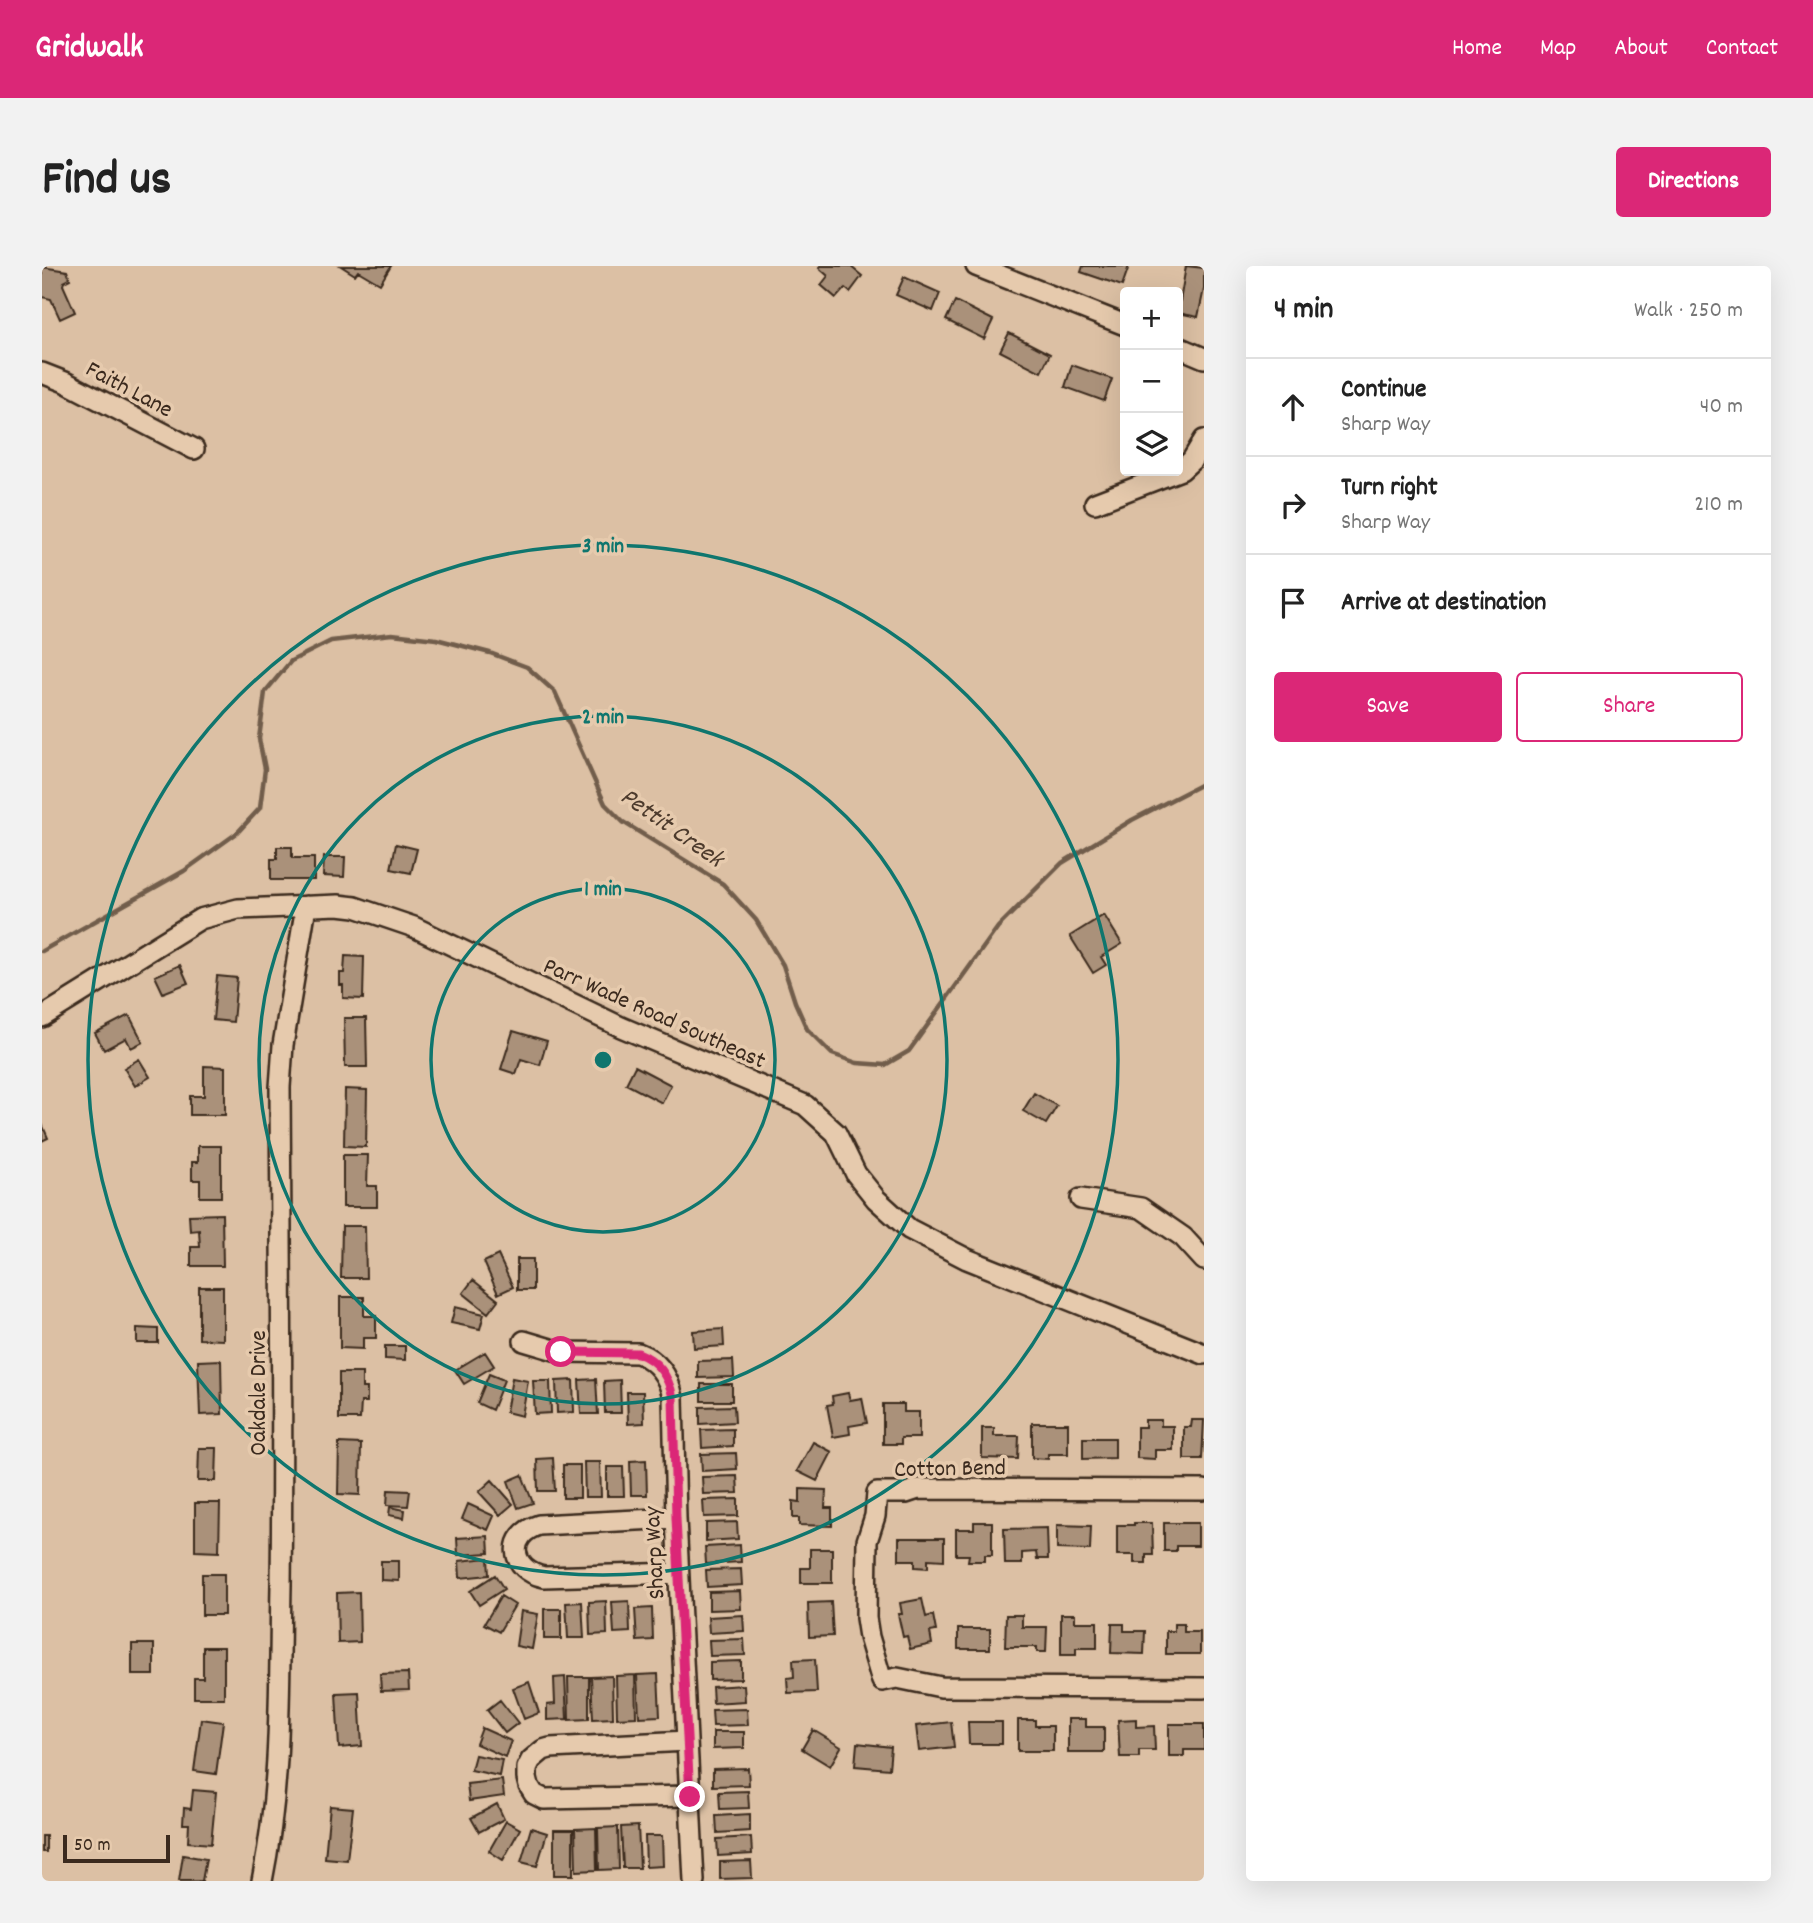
<!DOCTYPE html>
<meta charset="utf-8">
<style>
:root{--surface:#fff;--page:#f2f2f2;--text:#222;--muted:#767676;--line:#e0e0e0;--accent:#db2777}
body{margin:0;font-family:Dekko,sans-serif;background:var(--page);color:var(--text)}
.controls{position:absolute;right:21px;top:21px;display:grid;overflow:hidden;border-radius:7px;box-shadow:0 7px 28px #0002}
.controls button{width:63px;height:63px;display:grid;place-items:center;padding:0;border:0;border-bottom:2px solid var(--line);background:var(--surface);color:var(--text);font:35px sans-serif}
.scale{position:absolute;left:21px;bottom:18px;width:107px;box-sizing:border-box;padding-left:7px;border:4px solid #3b2a1e;border-top:0;font-size:19px;line-height:24px;white-space:nowrap;color:#3b2a1e;-webkit-text-stroke:5px #e6caad;paint-order:stroke}
.stop{position:absolute;width:21px;height:21px;margin:-16px;border:5px solid #db2777;border-radius:50%;background:#fff}
.stop.end{background:#db2777;border-color:#fff;box-shadow:0 2px 7px #0008}
.list{margin:0;padding:0;list-style:none}
h2{display:flex;justify-content:space-between;align-items:center;height:91px;margin:0;padding:0 28px;font-size:30px}
h2 small{font-size:23px;font-weight:400;color:var(--muted)}
.list li{display:grid;grid-template-columns:46px 1fr auto;gap:21px;align-items:center;box-sizing:border-box;height:98px;padding:0 28px;border-top:2px solid var(--line)}
.list b{display:block;font-size:26px;white-space:nowrap}
.list p{margin:0;font-size:23px;white-space:nowrap;color:var(--muted)}
.list em{font-size:23px;font-style:normal;color:var(--muted)}
.actions{display:flex;gap:14px;padding:21px 28px}
.actions a{flex:1;padding:16px 0;border:2px solid var(--accent);border-radius:7px;text-align:center;font-size:24px;color:var(--accent)}
.actions .main{background:var(--accent);color:#fff}
.icon{flex:none;width:38px;height:38px;fill:none;stroke:currentColor;stroke-width:2;stroke-linecap:round;stroke-linejoin:round}
.map{position:relative;flex:none;width:1162px;height:1615px;overflow:hidden;border-radius:7px}
header{display:flex;align-items:center;gap:42px;box-sizing:border-box;height:98px;padding:0 35px;background:var(--accent);color:#fff}
header strong{font-size:33px}
nav{display:flex;gap:38px;margin-inline-start:auto;font-size:24px}
.intro{display:flex;align-items:center;justify-content:space-between;box-sizing:border-box;height:168px;padding:0 42px}
h1{margin:0;font-size:49px}
.button{padding:18px 32px;border-radius:7px;background:var(--accent);color:#fff;font-size:24px;font-weight:700}
main{display:flex;gap:42px;padding:0 42px}
aside{flex:1;background:var(--surface);border-radius:7px;box-shadow:0 7px 28px #0002}
.map>svg:first-child{display:block}
.lines{fill:none;stroke-linecap:round;stroke-linejoin:round}
.stream{stroke:#715d4b;stroke-width:4.5}
.building{fill:#aa917a;stroke:#3b2a1e;stroke-width:2}
.minor-casing{stroke:#3b2a1e;stroke-width:24}
.minor{stroke:#e6caad;stroke-width:19}
.route{stroke:#db2777;stroke-width:9}
.ring{fill:none;stroke:#0f766e;stroke-width:3.5}
.labels{text-anchor:middle;stroke-width:7;stroke-linejoin:round;paint-order:stroke}
.street-label{font-size:24px;fill:#3b2a1e;stroke:#e6caad}
.water-label{font-size:26px;font-style:italic;fill:#4d3b2d;stroke:#e6caad}
.centre{fill:#0f766e;stroke:#e6caad;stroke-width:3.5}
.ring-label{font-size:21px;text-anchor:middle;font-weight:bold;fill:#0f766e;stroke:#e6caad;stroke-width:7;stroke-linejoin:round;paint-order:stroke}
</style>
<header>
<strong>Gridwalk</strong>
<nav><a>Home</a><a>Map</a><a>About</a><a>Contact</a></nav>
</header>
<div class="intro"><h1>Find us</h1><a class="button">Directions</a></div>
<main>
<div class="map">
<svg width="1162" height="1615" viewBox="0 0 1162 1615">
<rect width="100%" height="100%" fill="#dcc0a4"/>
<filter id="ink" filterUnits="userSpaceOnUse"><feTurbulence type="fractalNoise" baseFrequency=".0143" numOctaves="2"/><feDisplacementMap in="SourceGraphic" scale="14" xChannelSelector="R" yChannelSelector="G"/><feConvolveMatrix kernelMatrix="1 2 1 2 8 2 1 2 1" color-interpolation-filters="sRGB"/></filter>
<g filter="url(#ink)">
<g class="lines">
<path class="stream" d="M0,685L142,605L195,567L218,542L223,503L217,473L223,426L249,395L289,375L350,368L394,373L448,387L485,401L513,426L563,538L581,556L681,618L714,654L741,699L753,736L765,763L790,788L815,797L843,799L867,785L956,661L1020,597L1090,554L1162,517"/>
</g>
<path class="building" d="M299,0H349L338,18L316,5L313,9Z
M778,0H808L820,10L808,26L803,22L794,32L779,19L786,10L777,2Z
M1041,0H1087L1080,20L1039,6Z
M1144,0L1162,2V23L1156,51L1136,47Z
M0,1L25,5L28,13L22,16L21,19L33,46L18,53L9,33L0,31Z
M862,11L898,27L891,45L854,29Z
M913,35L951,54L942,73L904,54Z
M967,67L1008,88L999,106L958,85Z
M1030,99L1070,113L1062,135L1023,121Z
M354,578L375,583L369,607L349,603Z
M235,581H250V592H272V614H229V593H235Z
M282,591H303L302,611L281,610Z
M1062,649L1080,678L1059,691L1064,699L1051,707L1028,670Z
M303,690L322,691L321,733L301,732V719H298V707H302Z
M138,699L146,717L121,727L113,710Z
M175,710L195,712L191,756L171,754Z
M87,749L101,776L89,782L84,772L62,784L53,767Z
M302,752H324L325,801H303Z
M471,765L505,775L498,799L479,793L474,808L459,803Z
M97,793L108,811L93,820L82,802Z
M162,800L183,801V849H148V830H162Z
M593,800L629,819L620,837L584,818Z
M303,823L325,824L324,881L302,880Z
M992,827L1015,840L1004,858L981,845Z
M0,858L6,872L0,875Z
M156,880H179V931H158V914H150V896H156Z
M301,889H326L325,920H335V941H301Z
M180,948L181,1000H149V981H158L157,964L148,965L147,949Z
M300,960H323L324,1012H299Z
M456,989L471,1021L456,1028L442,996Z
M475,993H491V1024H475Z
M431,1014L456,1034L446,1047L421,1027Z
M157,1021H181V1074L157,1073Z
M298,1031H322V1050H334V1072H321V1083L298,1082Z
M413,1041L442,1048L438,1063L409,1057Z
M95,1062L116,1063V1077H95Z
M681,1063L682,1080L652,1082L651,1065Z
M343,1080H363V1094L343,1093Z
M443,1086L452,1100L422,1118L413,1104Z
M179,1094L180,1148L158,1149L156,1095Z
M691,1094L692,1111L656,1112V1095Z
M297,1107H320V1122H325V1136H319L318,1153H297Z
M447,1108L462,1114L450,1144L435,1137Z
M470,1112L486,1115L480,1150L464,1146Z
M554,1113L556,1148H539L537,1114Z
M531,1114L532,1146L515,1147L514,1115Z
M578,1114L579,1147H563L562,1115Z
M491,1115H508L509,1147L493,1148Z
M659,1118H690V1135H659Z
M585,1126H601L602,1157L586,1158Z
M806,1127L808,1134L820,1132L825,1157L807,1160L808,1168L791,1171L785,1139L791,1138L790,1130Z
M841,1138H862V1146H877V1172H859V1178H841Z
M692,1140L693,1156L658,1158V1141Z
M1103,1154H1119V1160H1131V1184H1113V1193L1095,1192V1161H1103Z
M1150,1154H1162L1160,1193H1142V1161H1149Z
M990,1157H1026V1188H1006V1193L990,1192Z
M940,1162H952V1170H977L976,1193L940,1192Z
M691,1163V1180L660,1182L659,1164Z
M1041,1172H1073V1192L1041,1193Z
M771,1176L790,1186L775,1215L755,1205Z
M297,1177L319,1178L318,1229L296,1228Z
M157,1182H175L174,1215H156Z
M694,1187L695,1203L660,1205L659,1188Z
M511,1192L513,1225H496L495,1193Z
M604,1194L605,1229H589L588,1195Z
M542,1196H558L559,1231H543Z
M521,1199H538V1232H521Z
M565,1201H581L582,1230H565Z
M480,1209L491,1237L476,1242L466,1215Z
M695,1210L696,1227L661,1228L660,1211Z
M450,1214L471,1238L458,1249L437,1226Z
M758,1223L784,1224L783,1242H790V1260L757,1259V1252H751V1235L758,1236Z
M346,1224L368,1225L366,1240L345,1239Z
M696,1233V1250L662,1251L661,1234Z
M153,1237H178L177,1286L153,1285Z
M426,1238L452,1250L446,1264L420,1253Z
M348,1241L363,1244L362,1252L347,1249Z
M695,1256L696,1273L664,1275V1257Z
M932,1256H950V1289H943V1295H926L927,1289H914V1263H932Z
M1092,1257H1110L1111,1289H1104V1297H1092V1289H1075V1259H1092Z
M1122,1257H1156V1280H1134V1285H1122Z
M1015,1259L1049,1260L1048,1284L1015,1283Z
M1005,1262L1006,1293H995L994,1286L980,1287V1298H963L962,1263Z
M446,1270L447,1287L416,1289L415,1272Z
M857,1272H902V1294L886,1293V1302L873,1301V1294H857Z
M698,1279L699,1296L664,1298L663,1281Z
M768,1283H790V1317H759V1302H768Z
M446,1292L447,1309L418,1312L417,1295Z
M339,1295H357V1315L339,1314Z
M699,1303L700,1319L665,1321L664,1304Z
M160,1308H182V1349H160Z
M453,1309L462,1323L437,1339L428,1325Z
M698,1325L699,1343L667,1344V1326Z
M317,1326L318,1376L296,1377L295,1327Z
M459,1330L473,1339L457,1366L442,1358Z
M880,1333L884,1351L891,1349L894,1365L888,1366L890,1378L868,1383L865,1370L861,1371L856,1348H860L858,1337Z
M564,1335L565,1368L548,1369L547,1336Z
M587,1335L588,1366L572,1367L570,1336Z
M540,1336L542,1372H526L524,1337Z
M789,1336L791,1370L767,1371L766,1337Z
M610,1342L611,1374L595,1375L593,1343Z
M502,1343H519V1373H502Z
M479,1345L496,1348L490,1383L474,1380Z
M1019,1348H1033V1356H1055V1382H1034V1389H1019Z
M701,1349L702,1365L667,1367L666,1351Z
M964,1349H980V1361H1005L1004,1386H995V1381H963Z
M1070,1358H1082V1365H1103L1102,1388L1069,1387Z
M1132,1358H1142V1366H1158V1388H1124V1365H1132Z
M916,1363H948V1383H916Z
M702,1373L703,1389L668,1390L667,1374Z
M90,1378H112V1409H90Z
M161,1381H182V1432H152V1412H161Z
M773,1393L775,1426L746,1427L745,1412L752,1411L751,1394Z
M699,1395V1413L668,1414V1396Z
M366,1407L367,1424L339,1425L338,1408Z
M616,1408L618,1450L597,1451L595,1409Z
M593,1409L594,1451L575,1452L574,1410Z
M570,1410L571,1452L551,1453L549,1411Z
M523,1411L525,1453L505,1454V1439L513,1438L512,1412Z
M526,1411H547V1453L527,1454Z
M487,1416L497,1447L482,1453L471,1422Z
M702,1419L703,1435L671,1437L670,1421Z
M317,1426L320,1480L297,1482L294,1427Z
M458,1434L476,1457L463,1467L445,1444Z
M705,1443L706,1459L671,1460L670,1444Z
M159,1453L181,1456L174,1508L152,1505Z
M1026,1453H1044V1461H1062V1486H1026Z
M1094,1453V1461L1112,1460L1113,1484H1097V1491H1078L1076,1454Z
M976,1454H993V1460H1011V1485H976Z
M909,1456L912,1481L877,1485L874,1460Z
M926,1456H960V1478H927Z
M1127,1458H1162V1484H1142V1490H1127Z
M440,1462L469,1475L463,1491L434,1478Z
M771,1464L799,1481L788,1500L760,1483Z
M671,1466H702V1482L671,1483Z
M815,1477L849,1481L847,1503L813,1500Z
M433,1489L460,1494L457,1510L429,1504Z
M706,1502L707,1519L671,1520V1503Z
M460,1514L462,1530L427,1535L425,1518Z
M151,1524L174,1526L169,1578L146,1576L147,1558H141L142,1542L149,1543Z
M706,1525L707,1542L678,1543L677,1526Z
M455,1538L462,1553L437,1566L429,1552Z
M288,1540L311,1542L305,1594L283,1592Z
M708,1548V1565L675,1567L674,1550Z
M464,1555L478,1563L461,1594L447,1585Z
M596,1560L598,1602H581L579,1561Z
M576,1561L577,1603L557,1604L556,1562Z
M489,1562L505,1567L495,1600L479,1596Z
M554,1562L555,1604L534,1605L533,1563Z
M512,1564H531V1609H512Z
M0,1570H4V1586H0Z
M603,1570H620L621,1600L604,1601Z
M709,1571L710,1588L676,1590L675,1573Z
M141,1589L164,1593L160,1615H137Z
M709,1595L710,1612L678,1613V1596Z"/>
<g class="lines">
<defs>
<path id="minor" d="M934,0L1083,59
M1136,81L1162,92
M0,107L23,116L152,183
M1053,237L1139,204L1150,194L1162,174
M0,751L158,653L196,643L296,639L313,641L372,661L579,761L763,839L794,867L814,908L834,933L867,963L925,993L1162,1088
M1039,933L1099,942L1141,971L1162,994
M482,1075L519,1086L596,1087C617,1095 627,1111 631,1132L634,1252L652,1615
M1162,1224L876,1223L864,1227H835L833,1250L825,1275L824,1352L827,1371L840,1415L855,1412L899,1421L1162,1422
M634,1252L497,1259C464,1269 468,1304 502,1311L636,1307
M645,1475L508,1482L501,1484L489,1494L485,1502V1512L487,1520L492,1528L502,1533L647,1530
M220,1615C240,1517 237,1418 239,1319C241,1153 239,987 238,821L241,779L264,640"/>
</defs>
<use href="#minor" class="minor-casing"/>
<use href="#minor" class="minor"/>
</g>
</g>
<g class="lines" filter="url(#ink)">
<path class="route" d="M519,1086L596,1087C617,1095 627,1111 631,1132L634,1252L648,1531"/>
</g>
<g class="ring">
<circle cx="561" cy="794" r="172"/>
<circle cx="561" cy="794" r="344"/>
<circle cx="561" cy="794" r="515"/>
</g>
<g class="labels">
<g class="street-label">
<text transform="translate(88 122) rotate(28)" y="8">Faith Lane</text>
<text transform="translate(613 746) rotate(24)" y="8">Parr Wade Road Southeast</text>
<text transform="translate(215 1127) rotate(-90)" y="8">Oakdale Drive</text>
<text transform="translate(908 1201) rotate(-1)" y="8">Cotton Bend</text>
<text transform="translate(611 1287) rotate(-93)" y="8">Sharp Way</text>
</g>
<g class="water-label">
<text transform="translate(631 560) rotate(35)" y="9">Pettit Creek</text>
</g>
</g>
<circle cx="561" cy="794" r="10" class="centre"/>
<g class="ring-label">
<text x="561" y="286">3 min</text>
<text x="561" y="457">2 min</text>
<text x="561" y="629">1 min</text>
</g>
</svg>
<div class="controls">
<button>+</button>
<button>−</button>
<button><svg class="icon" aria-label="layers" viewBox="0 0 24 24"><path d="M12 4l9 5-9 5-9-5zM3 14l9 5 9-5"/></svg></button>
</div>
<div class="scale">50 m</div>
<div class="stop" style="left:519px;top:1086px"></div>
<div class="stop end" style="left:648px;top:1531px"></div>
</div>
<aside>
<h2>4 min<small>Walk · 250 m</small></h2>
<ul class="list">
<li><svg class="icon" aria-label="ahead" viewBox="0 0 24 24"><path d="M12 20V5M6 11l6-6 6 6"/></svg><div><b>Continue</b><p>Sharp Way</p></div><em>40 m</em></li>
<li><svg class="icon" aria-label="right" viewBox="0 0 24 24"><path d="M7 20v-9h11M14 6l5 5-5 5"/></svg><div><b>Turn right</b><p>Sharp Way</p></div><em>210 m</em></li>
<li><svg class="icon" aria-label="arrive" viewBox="0 0 24 24"><path d="M6 21V4h12l-3 4 3 4H6"/></svg><div><b>Arrive at destination</b></div></li>
</ul>
<div class="actions"><a class="main">Save</a><a>Share</a></div>
</aside>
</main>
